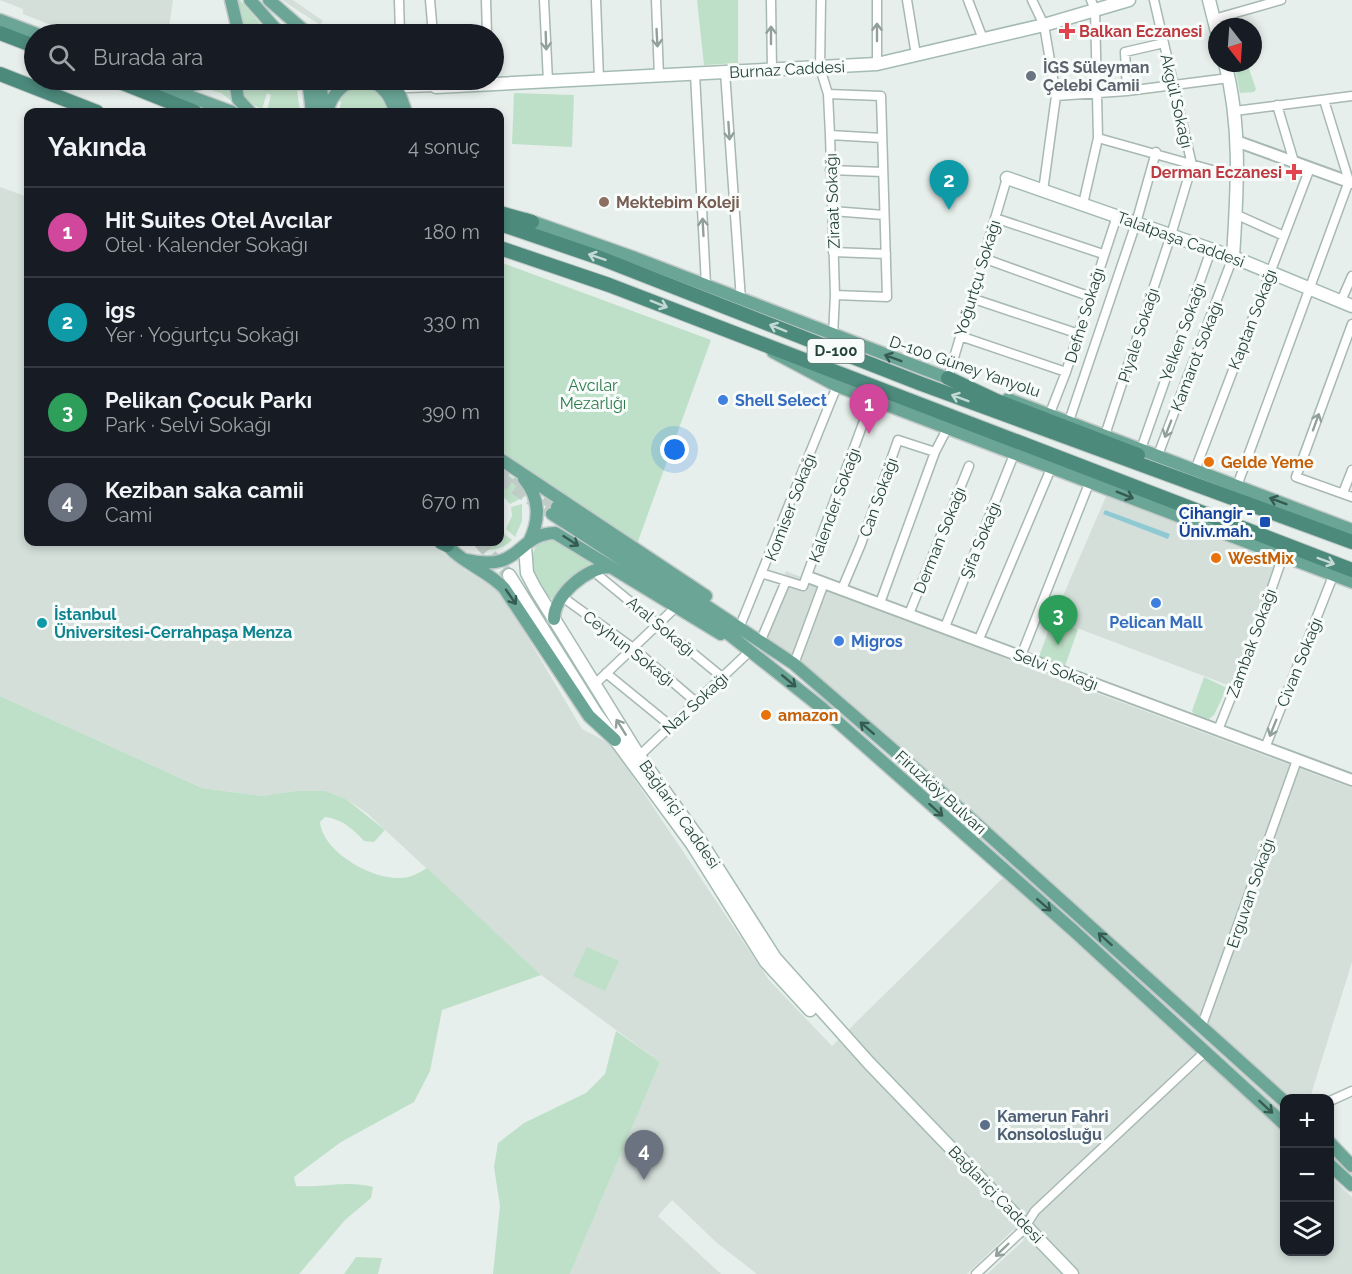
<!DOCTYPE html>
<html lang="tr">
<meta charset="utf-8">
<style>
:root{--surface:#171b24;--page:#242831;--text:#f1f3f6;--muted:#9ea1a6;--line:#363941;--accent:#d93025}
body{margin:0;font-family:Raleway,sans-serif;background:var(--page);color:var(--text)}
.controls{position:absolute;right:18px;bottom:18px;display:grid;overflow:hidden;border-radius:12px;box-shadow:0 3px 9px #0003}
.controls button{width:54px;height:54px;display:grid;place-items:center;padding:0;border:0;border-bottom:2px solid var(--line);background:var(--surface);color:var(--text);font:30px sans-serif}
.compass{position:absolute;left:1208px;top:18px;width:54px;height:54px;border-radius:50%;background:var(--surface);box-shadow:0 3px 9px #0003;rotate:163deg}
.you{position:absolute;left:675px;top:450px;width:21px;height:21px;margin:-15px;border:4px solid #fff;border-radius:50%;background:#1a73e8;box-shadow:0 0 0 9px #1a73e833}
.badge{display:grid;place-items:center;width:39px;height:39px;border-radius:50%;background:var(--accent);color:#fff;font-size:20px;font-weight:700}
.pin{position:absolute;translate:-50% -50px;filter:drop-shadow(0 2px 3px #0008)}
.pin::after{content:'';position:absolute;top:32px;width:21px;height:18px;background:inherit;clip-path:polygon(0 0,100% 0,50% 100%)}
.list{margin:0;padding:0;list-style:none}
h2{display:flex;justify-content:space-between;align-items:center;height:78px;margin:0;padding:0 24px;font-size:26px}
h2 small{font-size:20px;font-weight:400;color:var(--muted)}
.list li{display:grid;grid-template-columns:39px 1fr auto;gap:18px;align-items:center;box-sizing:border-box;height:90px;padding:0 24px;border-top:2px solid var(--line)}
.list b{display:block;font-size:22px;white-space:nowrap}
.list p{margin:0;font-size:20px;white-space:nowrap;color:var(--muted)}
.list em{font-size:20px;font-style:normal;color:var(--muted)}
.icon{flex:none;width:33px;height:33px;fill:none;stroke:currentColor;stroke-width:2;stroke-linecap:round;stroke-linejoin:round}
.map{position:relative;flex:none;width:1352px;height:1274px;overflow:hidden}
.search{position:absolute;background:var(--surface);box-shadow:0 3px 9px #0003;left:24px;top:24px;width:480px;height:66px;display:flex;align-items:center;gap:15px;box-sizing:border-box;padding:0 21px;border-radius:33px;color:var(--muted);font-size:22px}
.panel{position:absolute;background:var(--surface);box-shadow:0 3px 9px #0003;left:24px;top:108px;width:480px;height:438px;border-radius:12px}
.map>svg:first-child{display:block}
.built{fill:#d4dfda}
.green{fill:#bfe0c8}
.water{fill:#8ec9d4}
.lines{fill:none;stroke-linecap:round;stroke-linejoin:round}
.secondary-tunnel{stroke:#bfccc8;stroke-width:12;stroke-dasharray:12 6;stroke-linecap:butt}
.primary-tunnel{stroke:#bfccc8;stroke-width:12;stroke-dasharray:12 6;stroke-linecap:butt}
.minor-casing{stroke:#a8b8b2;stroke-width:11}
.tertiary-casing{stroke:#a8b8b2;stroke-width:14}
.secondary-casing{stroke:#a4bbb3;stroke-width:15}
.primary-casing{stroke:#c2cac8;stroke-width:15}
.trunk-casing{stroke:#c2cac8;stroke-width:16}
.minor{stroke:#fff;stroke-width:8}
.tertiary{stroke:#fff;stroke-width:10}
.secondary{stroke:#fff;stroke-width:12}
.primary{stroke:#6aa596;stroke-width:12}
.trunk{stroke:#4c8a7c;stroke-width:14}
.oneway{stroke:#92a09c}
.oneway2{stroke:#c4d9d4}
.oneway3{stroke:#365b51}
.health-dot{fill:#e0444e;stroke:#f7fbf9;stroke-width:2}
.worship-dot{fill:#6b7280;stroke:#f7fbf9;stroke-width:2}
.education-dot{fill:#8d6e63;stroke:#f7fbf9;stroke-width:2}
.shop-dot{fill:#3f7fe0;stroke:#f7fbf9;stroke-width:2}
.food-dot{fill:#e8710a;stroke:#f7fbf9;stroke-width:2}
.transit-dot{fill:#1a4fb4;stroke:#f7fbf9;stroke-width:2}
.culture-dot{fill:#0f9aa8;stroke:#f7fbf9;stroke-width:2}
.service-dot{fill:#5c6f8a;stroke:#f7fbf9;stroke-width:2}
.labels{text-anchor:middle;stroke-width:6;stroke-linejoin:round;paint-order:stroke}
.shield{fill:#f7fbf9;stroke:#637a73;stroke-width:1.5}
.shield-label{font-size:15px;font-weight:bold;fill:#24423a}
.health-label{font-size:16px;font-weight:bold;fill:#be3a42;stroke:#f7fbf9;text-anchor:start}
.worship-label{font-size:16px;font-weight:bold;fill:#5b616d;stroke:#f7fbf9;text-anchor:start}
.street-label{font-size:16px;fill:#24423a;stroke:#f7fbf9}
.education-label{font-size:16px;font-weight:bold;fill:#785e54;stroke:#f7fbf9;text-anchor:start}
.park-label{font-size:16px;fill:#2d7a4b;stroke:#f7fbf9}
.shop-label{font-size:16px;font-weight:bold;fill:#366cbe;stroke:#f7fbf9;text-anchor:start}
.food-label{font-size:16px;font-weight:bold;fill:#c56008;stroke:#f7fbf9;text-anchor:start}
.transit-label{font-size:16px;font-weight:bold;fill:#164399;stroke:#f7fbf9;text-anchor:end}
.culture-label{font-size:16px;font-weight:bold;fill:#0d838f;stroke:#f7fbf9;text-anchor:start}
.service-label{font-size:16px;font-weight:bold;fill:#4e5e75;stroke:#f7fbf9;text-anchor:start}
</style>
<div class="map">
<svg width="1352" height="1274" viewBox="0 0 1352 1274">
<rect width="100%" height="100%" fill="#e6efeb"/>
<path class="built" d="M0,0H173L168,34H74L23,14V9Z
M282,0H293L323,21L320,25Z
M0,187L28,197V542H429L465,570L500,591L582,729L611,744L769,980L832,1046L1024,857L765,638L761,628L786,571L1029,668L1352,788V962L1310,1098H1284V1252H1330V1176L1352,1197V1274H987L1024,1240L1014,1229L967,1274H757L717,1243L672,1200L658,1216L721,1274H570L660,1062L541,975L367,813L346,799L326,791H296L261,796L202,788L0,696Z
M1107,494L1283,563L1233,687L1053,619Z"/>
<path class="green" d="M238,0H240L269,34H245Z
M697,0H738V63L704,65Z
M1234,63H1247L1256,89L1254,92L1240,93Z
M225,80H231L237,105L221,93L211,90Z
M240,80H297L300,90L297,91L300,112L267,111L271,95L267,93L262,109L247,102L245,103Z
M367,85L381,93L391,112H339L341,102L338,100L348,89Z
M514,93L574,95L572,147L512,144Z
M500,262L711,340L637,544L534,477L500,449Z
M500,470L520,482L528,495L510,504L500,493Z
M522,504V521L515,537L506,529L512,516L511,507Z
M502,532L512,540C502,550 488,553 475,547L478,542H500Z
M554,539L591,563L551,599C536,585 526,563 537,544Z
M1053,619L1078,629L1064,669L1038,659Z
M1204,677L1227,688L1214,715L1209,719L1195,715L1192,711Z
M0,696L202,788L261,796L296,791H326L346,799L385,830L374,842L364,841C353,829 342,819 325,817L320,822C323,852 371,879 400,878C410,878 419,873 427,868L541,975L442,1010L430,1071L414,1102L341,1142L294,1177L296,1186C322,1188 348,1180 373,1187L371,1198L345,1220L299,1274H0Z
M587,947L619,961L605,991L573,976Z
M616,1031L660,1062L570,1274H493L500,1206L494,1167L498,1143L524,1123L586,1093L605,1074Z
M356,1257L382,1258L378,1274H344Z"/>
<path class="water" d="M1105,510L1170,534L1168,539L1103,514Z"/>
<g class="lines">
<path class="secondary-tunnel" d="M479,542L509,575"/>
<path class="primary-tunnel" d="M500,467L557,507
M500,478L552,514"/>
<defs>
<path id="minor" d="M399,0L400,34
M430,0L433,34
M486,0L487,34
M544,0L548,81
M596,0L599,79
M656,0L659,76
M771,0L772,70
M821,0L820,68L828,94L830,135L835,295L833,336
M877,0V64
M907,0L916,55
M968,0L983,39
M1032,0L1044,25L1056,96L1043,191
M1214,19L1281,0
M725,72L741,300
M695,74L706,285
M404,80L407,88L436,87V80
M1127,91L1125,52L1164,43
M828,94L881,96L887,297L835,295
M1056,96L1127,91L1229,78
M1277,105L1294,162
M1235,111L1352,96
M830,135L882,138
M1098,138L1237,177
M830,170L883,172
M1083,204L1098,138L1095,10L1091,0
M832,211L884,215
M1235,214L1284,236
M995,218L1103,254
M833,252L886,254
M983,258L1091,297
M971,298L1079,334
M1341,301L1352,276
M1352,324L1296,477L1352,497
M960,336L1066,372
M948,378L1007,178
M1050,413L1066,372L1117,216
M1069,421L1136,223L1156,152
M1105,435L1171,235L1192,165L1154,0
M1141,449L1211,250
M1158,455L1233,257
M1195,470L1310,168
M1237,486L1349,181L1324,100
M1343,493L1352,470
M764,574L803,586L872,399
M599,576L722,677
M842,589L861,544L898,440L935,452
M561,596L633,648L696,702
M880,603L935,452L948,427
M909,614L969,466
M740,626L837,386
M945,627L1015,452
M979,639L1052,466
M761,640L786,581
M1021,656L1090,481
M794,664L824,583
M606,673L671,726
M595,684L676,607
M1218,730L1253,642L1283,556
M1265,748L1333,576
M639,756L751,650
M1202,1025L1297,760
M1330,1101L1352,1091
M976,1274L1023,1230L1035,1211L1206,1051"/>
<path id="tertiary" d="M1236,141L1352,183
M808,577L1352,780"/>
<path id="secondary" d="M1209,0L1217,32
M1225,63C1242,127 1237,192 1233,257
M436,87L877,64L1044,25L1129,0
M1007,178L1233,257L1352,306
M525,546L527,573L536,590L639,756L699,839L775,958L869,1063L1072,1274
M509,575L595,712L692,844L766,962L810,1010"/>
<path id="primary" d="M231,0L239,34
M250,0L280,34
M269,0L308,34
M0,20L37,34
M145,80L232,112
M235,80L238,99L250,112
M308,80L312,112
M320,80L324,112
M388,80L400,95L406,112
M170,85L189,86L213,80
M327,112C338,70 385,69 395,112
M525,219L635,258L955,381
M773,352L837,386L1352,582
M1008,399L1352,530
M500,459L706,596
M524,479C540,498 540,520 529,542
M557,507L794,664L920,773L1284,1101
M552,514L692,605L822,708L1074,931L1284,1124
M445,542C459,562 487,570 504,588L589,716L615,740
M467,560C522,573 516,534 555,533L721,634
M554,619C554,595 587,567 610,567
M1330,1143L1352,1166
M1330,1165L1352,1185"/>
<path id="trunk" d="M0,33L34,46
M0,74L97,112
M115,80L195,112
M500,213L532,222
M500,224L600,258L919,383L1352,542
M500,248L609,285L1352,570
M948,378L997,401L1138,455
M441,542L447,545"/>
</defs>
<use href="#minor" class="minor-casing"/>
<use href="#tertiary" class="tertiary-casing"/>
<use href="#secondary" class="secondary-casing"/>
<use href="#primary" class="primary-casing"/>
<use href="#trunk" class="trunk-casing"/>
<use href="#minor" class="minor"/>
<use href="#tertiary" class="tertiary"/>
<use href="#secondary" class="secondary"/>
<use href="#primary" class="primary"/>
<use href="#trunk" class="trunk"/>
</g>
<defs><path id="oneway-shaft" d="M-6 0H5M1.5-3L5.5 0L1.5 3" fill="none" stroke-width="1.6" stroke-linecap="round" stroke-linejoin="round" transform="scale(1.5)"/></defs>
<g class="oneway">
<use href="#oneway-shaft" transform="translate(877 32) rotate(-90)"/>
<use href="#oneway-shaft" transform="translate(771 35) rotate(-90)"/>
<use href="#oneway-shaft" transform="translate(657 38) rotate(87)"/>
<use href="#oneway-shaft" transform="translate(546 41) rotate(88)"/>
<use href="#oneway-shaft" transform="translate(729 131) rotate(86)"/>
<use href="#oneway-shaft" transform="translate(703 227) rotate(-93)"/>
<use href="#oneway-shaft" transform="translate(1316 422) rotate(-70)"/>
<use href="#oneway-shaft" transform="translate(1168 429) rotate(111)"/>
<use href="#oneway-shaft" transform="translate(621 727) rotate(-122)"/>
<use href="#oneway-shaft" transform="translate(1273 728) rotate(112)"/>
<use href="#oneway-shaft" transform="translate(1002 1250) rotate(136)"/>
</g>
<g class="oneway2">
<use href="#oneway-shaft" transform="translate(597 257) rotate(-161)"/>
<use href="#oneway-shaft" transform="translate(659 304) rotate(22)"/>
<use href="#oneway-shaft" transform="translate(778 328) rotate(-158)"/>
<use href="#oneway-shaft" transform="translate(960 398) rotate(-159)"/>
<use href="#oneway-shaft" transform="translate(1326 561) rotate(20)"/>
</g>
<g class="oneway3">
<use href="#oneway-shaft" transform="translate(893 358) rotate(-159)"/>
<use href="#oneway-shaft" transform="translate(1125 495) rotate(22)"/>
<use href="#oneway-shaft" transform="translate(1278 501) rotate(-159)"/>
<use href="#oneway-shaft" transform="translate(571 541) rotate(33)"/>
<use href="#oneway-shaft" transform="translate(511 597) rotate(55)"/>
<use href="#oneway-shaft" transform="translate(789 681) rotate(40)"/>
<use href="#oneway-shaft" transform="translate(867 728) rotate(-139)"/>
<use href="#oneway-shaft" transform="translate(936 810) rotate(42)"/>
<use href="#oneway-shaft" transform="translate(1044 905) rotate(41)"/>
<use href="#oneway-shaft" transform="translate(1105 939) rotate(-138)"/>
<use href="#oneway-shaft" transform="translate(1266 1107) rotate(43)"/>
</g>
<g class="health-dot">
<path d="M1064 22h6v6h6v6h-6v6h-6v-6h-6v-6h6z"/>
<path d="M1291 163h6v6h6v6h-6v6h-6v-6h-6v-6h6z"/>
</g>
<circle class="worship-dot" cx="1031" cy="76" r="6"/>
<circle class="education-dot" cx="604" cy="202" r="6"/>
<g class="shop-dot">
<circle cx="723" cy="400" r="6"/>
<circle cx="1156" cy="603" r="6"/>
<circle cx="839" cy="641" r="6"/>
</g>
<g class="food-dot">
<circle cx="1209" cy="462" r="6"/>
<circle cx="1216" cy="558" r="6"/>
<circle cx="766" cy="715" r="6"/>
</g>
<rect class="transit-dot" x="1259" y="516" width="12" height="12" rx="3"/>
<circle class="culture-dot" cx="42" cy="623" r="6"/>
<circle class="service-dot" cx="985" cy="1125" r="6"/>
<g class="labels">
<rect class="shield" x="807.5" y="339" width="57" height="24" rx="4.5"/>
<g class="shield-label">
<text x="836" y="356">D-100</text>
</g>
<g class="health-label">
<text x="1079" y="37">Balkan Eczanesi</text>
<text x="1282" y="178" text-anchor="end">Derman Eczanesi</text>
</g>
<g class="worship-label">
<text x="1043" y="73">İGS Süleyman<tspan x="1043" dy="18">Çelebi Camii</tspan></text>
</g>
<g class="street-label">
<text transform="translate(787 69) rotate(-3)" y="6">Burnaz Caddesi</text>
<text transform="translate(1177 101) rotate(77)" y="6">Akgül Sokağı</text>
<text transform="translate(832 201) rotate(-92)" y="6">Ziraat Sokağı</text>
<text transform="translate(1181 239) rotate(20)" y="6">Talatpaşa Caddesi</text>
<text transform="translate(977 278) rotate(-73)" y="6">Yoğurtçu Sokağı</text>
<text transform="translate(1084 315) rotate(-73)" y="6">Defne Sokağı</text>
<text transform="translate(1252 319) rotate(-69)" y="6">Kaptan Sokağı</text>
<text transform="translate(1182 332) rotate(-70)" y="6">Yelken Sokağı</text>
<text transform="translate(1138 335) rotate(-72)" y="6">Piyale Sokağı</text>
<text transform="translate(1196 356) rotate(-69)" y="6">Kamarot Sokağı</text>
<text transform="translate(965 366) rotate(19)" y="6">D-100 Güney Yanyolu</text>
<text transform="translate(878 497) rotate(-70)" y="6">Can Sokağı</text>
<text transform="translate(834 505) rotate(-70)" y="6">Kalender Sokağı</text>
<text transform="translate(790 507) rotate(-69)" y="6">Komiser Sokağı</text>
<text transform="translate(939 540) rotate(-68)" y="6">Derman Sokağı</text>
<text transform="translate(980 540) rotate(-68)" y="6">Şifa Sokağı</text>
<text transform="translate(661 626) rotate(40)" y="6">Aral Sokağı</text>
<text transform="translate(1251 643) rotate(-70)" y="6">Zambak Sokağı</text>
<text transform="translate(629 648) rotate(38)" y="6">Ceyhun Sokağı</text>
<text transform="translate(1299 662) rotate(-68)" y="6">Civan Sokağı</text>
<text transform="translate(1056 669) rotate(21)" y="6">Selvi Sokağı</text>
<text transform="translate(695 703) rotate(-43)" y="6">Naz Sokağı</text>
<text transform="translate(941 792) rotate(42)" y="6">Firuzköy Bulvarı</text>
<text transform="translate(680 814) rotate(55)" y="6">Bağlariçi Caddesi</text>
<text transform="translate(1250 893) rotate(-71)" y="6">Erguvan Sokağı</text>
<text transform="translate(996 1194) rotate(46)" y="6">Bağlariçi Caddesi</text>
</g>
<g class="education-label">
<text x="616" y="208">Mektebim Koleji</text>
</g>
<g class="park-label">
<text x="593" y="391">Avcılar<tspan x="593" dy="18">Mezarlığı</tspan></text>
</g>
<g class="shop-label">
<text x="735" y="406">Shell Select</text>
<text x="1156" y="628" text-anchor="middle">Pelican Mall</text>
<text x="851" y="647">Migros</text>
</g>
<g class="food-label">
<text x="1221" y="468">Gelde Yeme</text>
<text x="1228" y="564">WestMix</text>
<text x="778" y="721">amazon</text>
</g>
<g class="transit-label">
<text x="1253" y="519">Cihangir -<tspan x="1253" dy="18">Üniv.mah.</tspan></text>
</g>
<g class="culture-label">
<text x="54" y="620">İstanbul<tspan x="54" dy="18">Üniversitesi-Cerrahpaşa Menza</tspan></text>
</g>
<g class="service-label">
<text x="997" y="1122">Kamerun Fahri<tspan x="997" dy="18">Konsolosluğu</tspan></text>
</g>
</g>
</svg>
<div class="controls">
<button>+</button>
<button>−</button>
<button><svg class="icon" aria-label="layers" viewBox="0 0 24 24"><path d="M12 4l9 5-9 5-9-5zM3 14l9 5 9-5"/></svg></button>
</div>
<svg class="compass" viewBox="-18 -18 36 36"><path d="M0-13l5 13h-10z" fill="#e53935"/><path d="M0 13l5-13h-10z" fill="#9ea1a6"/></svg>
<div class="you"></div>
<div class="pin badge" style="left:869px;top:434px;background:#d1479c">1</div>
<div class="pin badge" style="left:949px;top:210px;background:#0f9aa8">2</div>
<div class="pin badge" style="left:1058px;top:645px;background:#2e9e5b">3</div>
<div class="pin badge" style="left:644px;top:1180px;background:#6b7280">4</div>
<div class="search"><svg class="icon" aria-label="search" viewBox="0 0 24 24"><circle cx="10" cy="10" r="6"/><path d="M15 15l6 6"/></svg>Burada ara</div>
<section class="panel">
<h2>Yakında<small>4 sonuç</small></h2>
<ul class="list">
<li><span class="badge" style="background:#d1479c">1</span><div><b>Hit Suites Otel Avcılar</b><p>Otel · Kalender Sokağı</p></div><em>180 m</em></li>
<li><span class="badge" style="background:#0f9aa8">2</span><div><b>igs</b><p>Yer · Yoğurtçu Sokağı</p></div><em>330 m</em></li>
<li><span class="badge" style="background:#2e9e5b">3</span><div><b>Pelikan Çocuk Parkı</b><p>Park · Selvi Sokağı</p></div><em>390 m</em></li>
<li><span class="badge" style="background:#6b7280">4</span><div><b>Keziban saka camii</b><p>Cami</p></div><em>670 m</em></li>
</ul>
</section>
</div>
